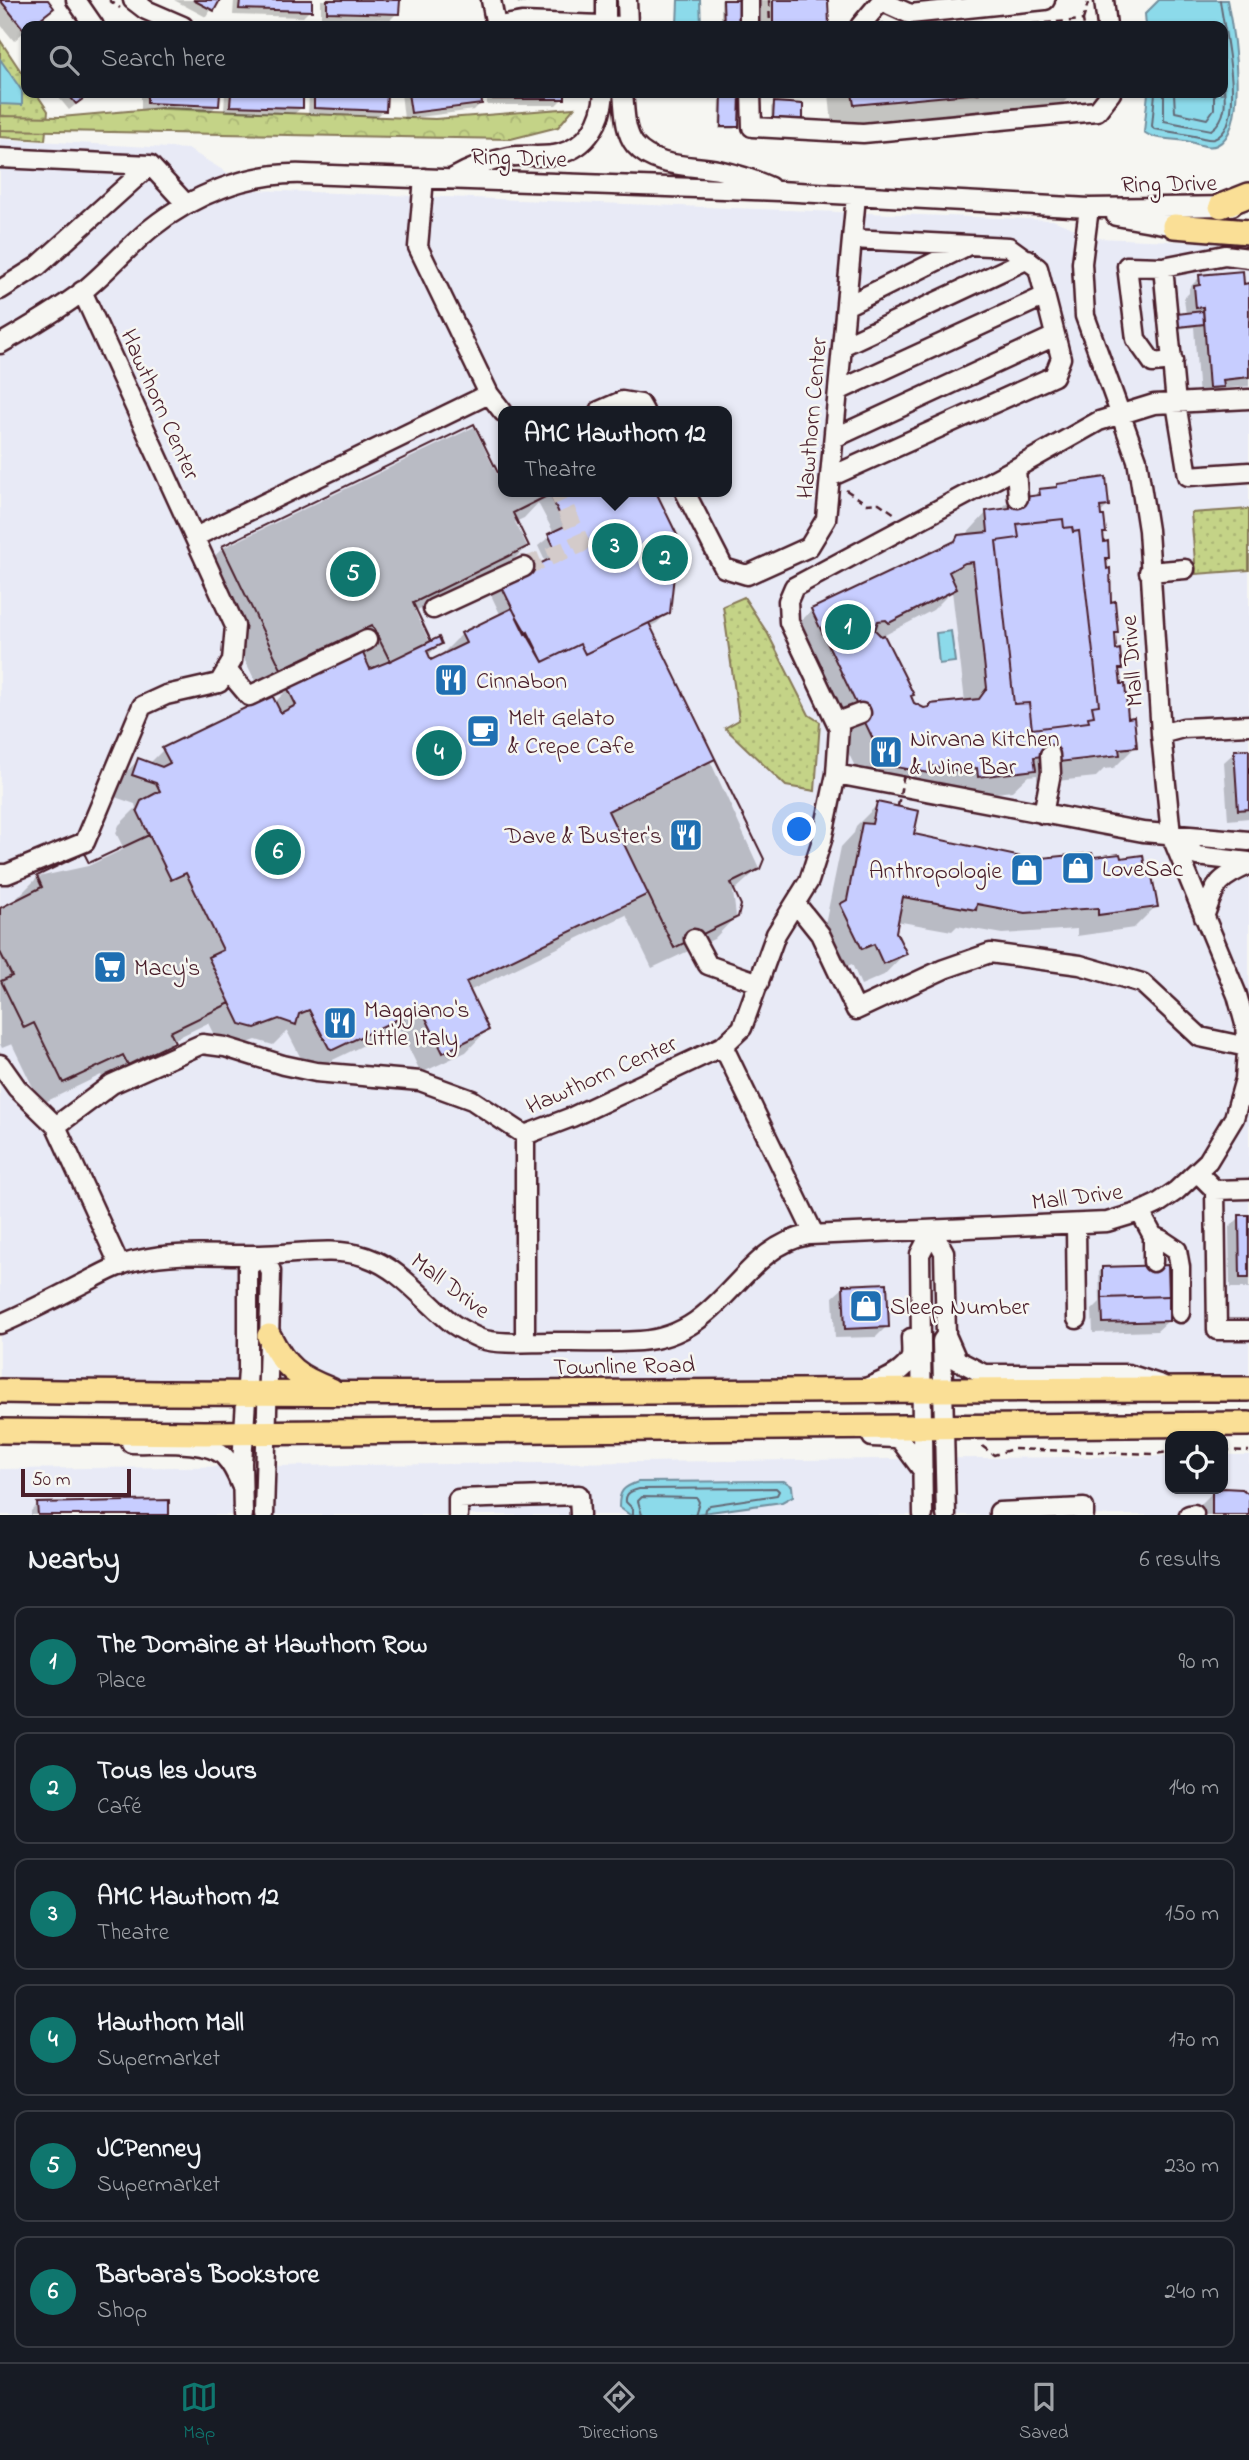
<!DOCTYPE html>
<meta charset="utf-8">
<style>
:root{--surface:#171b24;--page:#20242c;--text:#f1f3f6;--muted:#9ea1a6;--line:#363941;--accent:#0f766e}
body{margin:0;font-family:"Indie Flower",sans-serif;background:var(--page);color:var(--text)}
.controls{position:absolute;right:21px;bottom:21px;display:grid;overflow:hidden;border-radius:14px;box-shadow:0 2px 5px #0004}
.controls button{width:63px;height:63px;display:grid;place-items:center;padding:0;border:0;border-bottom:2px solid var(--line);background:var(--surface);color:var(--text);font:35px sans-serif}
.scale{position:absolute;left:21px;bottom:18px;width:110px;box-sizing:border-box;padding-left:7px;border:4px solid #4a1f2b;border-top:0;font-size:19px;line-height:24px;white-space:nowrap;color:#4a1f2b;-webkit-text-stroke:5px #f6f6f2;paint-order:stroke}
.you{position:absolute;left:800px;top:830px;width:24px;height:24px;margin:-18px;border:5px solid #fff;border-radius:50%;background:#1a73e8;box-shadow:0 0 0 10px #1a73e833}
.badge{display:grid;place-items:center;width:46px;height:46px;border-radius:50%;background:var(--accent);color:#fff;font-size:23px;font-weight:700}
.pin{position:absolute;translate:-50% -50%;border:4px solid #fff;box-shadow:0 2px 7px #0006}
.popup{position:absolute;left:498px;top:406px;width:234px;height:91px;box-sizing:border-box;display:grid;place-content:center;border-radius:14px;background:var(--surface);filter:drop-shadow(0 2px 5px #0005);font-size:23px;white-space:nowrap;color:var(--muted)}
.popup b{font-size:26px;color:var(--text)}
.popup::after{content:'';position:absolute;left:50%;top:100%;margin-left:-14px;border:14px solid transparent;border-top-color:var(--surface)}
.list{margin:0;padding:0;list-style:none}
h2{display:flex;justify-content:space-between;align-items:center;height:91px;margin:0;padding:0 28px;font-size:30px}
h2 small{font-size:23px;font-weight:400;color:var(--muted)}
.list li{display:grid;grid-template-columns:46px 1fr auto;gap:21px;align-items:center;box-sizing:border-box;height:112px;margin:0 14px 14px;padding:0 14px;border:2px solid var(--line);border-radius:14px}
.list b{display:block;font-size:26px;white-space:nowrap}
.list p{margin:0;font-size:23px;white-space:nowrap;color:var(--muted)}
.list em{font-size:23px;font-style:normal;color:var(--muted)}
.icon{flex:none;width:38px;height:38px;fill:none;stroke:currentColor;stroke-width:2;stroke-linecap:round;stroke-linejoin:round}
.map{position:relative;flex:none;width:1249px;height:1515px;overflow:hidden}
.search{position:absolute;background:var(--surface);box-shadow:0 2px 5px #0004;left:21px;right:21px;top:21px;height:77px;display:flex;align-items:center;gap:18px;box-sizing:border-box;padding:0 24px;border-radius:14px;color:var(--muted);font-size:26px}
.sheet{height:847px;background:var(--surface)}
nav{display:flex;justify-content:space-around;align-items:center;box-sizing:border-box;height:98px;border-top:2px solid var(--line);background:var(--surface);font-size:19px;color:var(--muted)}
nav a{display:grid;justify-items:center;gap:4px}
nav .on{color:var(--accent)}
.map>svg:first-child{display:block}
.built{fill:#e8eaf6;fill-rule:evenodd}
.green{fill:url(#green-dots);stroke:#877959;stroke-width:2}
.forest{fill:url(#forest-crowns);stroke:#877959;stroke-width:2}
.water{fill:#8cdaea;stroke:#728f9e;stroke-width:2}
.shadow{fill:#0003;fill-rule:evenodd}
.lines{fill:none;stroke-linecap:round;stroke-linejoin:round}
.shore{stroke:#646a77;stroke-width:2}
.building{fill:#c7cdff;stroke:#4a1f2b;stroke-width:2;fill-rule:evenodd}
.minor-tunnel{stroke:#d4cbca;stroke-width:18;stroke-dasharray:18 9;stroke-linecap:butt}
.minor-casing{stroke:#4a1f2b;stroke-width:23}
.major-casing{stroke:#4a1f2b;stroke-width:28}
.path{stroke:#4a1f2b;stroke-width:2.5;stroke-dasharray:7 5;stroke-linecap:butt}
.minor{stroke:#f6f6f2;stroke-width:18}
.major{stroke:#fadf96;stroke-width:23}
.path-bridge{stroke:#4a1f2b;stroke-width:2.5;stroke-dasharray:7 5;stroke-linecap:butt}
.labels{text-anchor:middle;stroke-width:5;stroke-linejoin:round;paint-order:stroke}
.street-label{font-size:24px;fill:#4a1f2b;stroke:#f6f6f2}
.poi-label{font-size:24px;fill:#4a1f2b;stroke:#f6f6f2;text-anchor:start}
</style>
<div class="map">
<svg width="1249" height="1515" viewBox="0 0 1249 1515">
<defs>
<pattern id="green-dots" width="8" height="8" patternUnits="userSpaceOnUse" patternTransform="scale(1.75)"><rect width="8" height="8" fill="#c4d387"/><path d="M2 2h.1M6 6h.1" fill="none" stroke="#aab575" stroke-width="1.8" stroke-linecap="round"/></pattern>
<pattern id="forest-crowns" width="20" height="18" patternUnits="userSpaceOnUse" patternTransform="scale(1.75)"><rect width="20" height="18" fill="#c4d387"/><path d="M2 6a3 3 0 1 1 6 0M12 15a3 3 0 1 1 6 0" fill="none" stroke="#aab575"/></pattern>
</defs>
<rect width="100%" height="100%" fill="#f6f6f2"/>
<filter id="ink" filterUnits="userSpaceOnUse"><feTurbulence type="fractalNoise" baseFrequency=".0143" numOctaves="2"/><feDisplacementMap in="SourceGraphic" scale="14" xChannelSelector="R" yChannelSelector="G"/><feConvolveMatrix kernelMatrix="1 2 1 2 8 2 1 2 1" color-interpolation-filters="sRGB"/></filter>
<g filter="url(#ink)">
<path class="built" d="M0,139L188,149L256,190L1053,220L1097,238L1249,244V1379L0,1384ZM503,411H727V492H503Z
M1223,1455H1249V1515H0V1469L1170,1456V1489H1223Z"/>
<path class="green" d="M0,40L26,79V93H36L48,111L45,140L0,137Z
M1249,509V570L1196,574L1191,513Z
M744,597L768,634L809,715L820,722L815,791L786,786L725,728L739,720L723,606Z"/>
<path class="forest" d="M162,108L435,119L574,108L558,127L511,139L0,130V116L61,117Z"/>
<path class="water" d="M678,0H700L701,26H677Z
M1159,0H1227C1234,34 1249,129 1217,145C1209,149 1198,144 1190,142C1176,138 1155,141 1144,132L1148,93H1223V26H1146L1145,14Z
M0,59L22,91V105L0,104Z
M951,631L955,662L939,664L936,633Z
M784,1481L792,1486L793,1496L782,1502L688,1515H630L619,1507C619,1491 623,1487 638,1482Z"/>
<path class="shadow" d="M0,0H45L52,8L31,26H26V30L14,41L0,24Z
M174,0H218L206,17Z
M234,0H310V10L303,17L233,15Z
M321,0H398L397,13L390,20L321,18Z
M517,0H547L518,4Z
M721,0H739L740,26H721Z
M752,0H827V26H752Z
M55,93H90L69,110Z
M141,93H218L217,105L210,112L141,109Z
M225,93H301V108L294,114L224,112Z
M309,93H385L384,110L377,117L308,114Z
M401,93H479L480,104L474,110L404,119Z
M487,93H563V98L556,105H487Z
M720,93H738L737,126L734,129H719Z
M829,93H1073L1063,103L832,126Z
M774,104L801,120L799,123L771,121V107Z
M1200,277L1249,285V386L1218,389L1211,397L1199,398L1194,327L1158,331L1157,321L1160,318L1186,315L1184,298L1189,293V288Z
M474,427L503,487V492L506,493L654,492L676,537L668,612L657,623L649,627L759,868L733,892L736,916L714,939L652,968L626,915L469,991L487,1030L466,1052L421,1073L399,1028L310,1071L307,1070L287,1031L273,1045L256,1040L232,1049L219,1045L208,1023L173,1040L152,1064L106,1086L101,1075L41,1104L12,1044L2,1048L0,1044V909L17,901L16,899L38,877L88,866L124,849L116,833L119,825L136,808L135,804L112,796L117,782L138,760L149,764L163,750L274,703L288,689L356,656L259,689L201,569L223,548ZM538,503L554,533L538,546L546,563L501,584L491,595L501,616L462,634L440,656L430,662L427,656L440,644L430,643L415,611L505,568L527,546L515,522L524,518Z
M1058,486L1108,506L1099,514L1107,557L1104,561L1109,604L1116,632L1113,635L1119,686L1136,746L1114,768L1104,769L1096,777L1037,783V775L1028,776L1012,791L956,798L860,777L790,632L812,610L951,544L959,537L965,536L987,512L999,511L1010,500L1032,498L1040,490L1054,489ZM952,591L965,702L931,706L923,709L913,704L883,636L933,610Z
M1249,751V818L1228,820L1224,762L1235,752Z
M878,804L912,835L1031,861L1120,860L1144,878L1156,906L1134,928L1077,936V929L1002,934L957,926L952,931L896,921L894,932L905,953L884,975L861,985L852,964L840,969L820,927L826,920L841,847L854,833L856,826Z
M1240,1217H1249V1288H1230L1229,1228Z
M1102,1269L1168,1321L1157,1331L1093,1333L1092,1310L1100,1302L1099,1272Z
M844,1287L887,1326L876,1337L835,1338L833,1297Z
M1213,1492L1248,1496L1249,1515H1198V1507Z
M167,1501L168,1515H31V1511L38,1504Z"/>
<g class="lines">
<path class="shore" d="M1155,93L1152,126L1154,129C1171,132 1187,134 1203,138C1207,139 1210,140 1214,139C1249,126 1223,29 1220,0
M1164,93V121L1211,130C1229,118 1225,96 1223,77
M1174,93L1175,112L1207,119L1214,109V93
M633,1515V1509L626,1502C625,1493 631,1491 639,1489L776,1488L779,1491L777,1495L710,1505L705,1509L704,1515
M642,1515L638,1501L642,1497L697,1498L699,1502L695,1515"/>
</g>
<path class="building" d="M0,0H48L54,8L31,26H26L25,31Z
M193,0H220L214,11Z
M240,0H312V11L239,9Z
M327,0H400L399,14L327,12Z
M723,0H741V26H724Z
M773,0H828L829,26H773Z
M67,93H91L76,104Z
M147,93H220L219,106L147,103Z
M231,93H303V108L230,106Z
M314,93H387L386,111L314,108Z
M408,93H481L482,104L411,113Z
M493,93H565V99H493Z
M722,93H740L739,127H721Z
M852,93H980L854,105Z
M774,102L803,104V121L773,119Z
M1243,271L1244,284L1249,283V377L1223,380L1224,387L1209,388L1203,307L1196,308L1194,286L1200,285L1199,275Z
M1203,311L1204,324L1161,329L1159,316Z
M474,424L503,483V492H545L547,496L513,513L529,546L413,603L431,641L439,637L442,644L427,651L431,660L466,643L461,633L512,608L543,662L580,644L585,654L649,623L764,859L760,869L731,883L741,905L738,917L674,948L648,894L466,982L489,1030L443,1053L421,1008L333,1050L329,1048L309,1010L299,1014L296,1025L279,1019L255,1028L240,1024L230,1003L170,1032L175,1042L128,1065L123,1055L63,1083L34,1023L24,1028L1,981L12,976L0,952V908L42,887L37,876L84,853L89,863L149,835L137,810L141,801L160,791L156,783L132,775L138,758L162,767L170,763L162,748L272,695L281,713L296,705L287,687L362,651L370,669L390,661L372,625L281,669L222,546Z
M474,424L503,483V492H545L547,496L513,513L529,546L413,603L431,641L423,645L390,661L372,625L281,669L222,546Z
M1106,477L1109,506L1100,507L1101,516H1104L1106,533H1103L1104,542L1108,541L1109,558H1106L1107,569L1110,568L1111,602L1115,601L1118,633H1115L1116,650L1120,649L1122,669H1119L1121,684H1125L1128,718L1134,717L1137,747L1119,749L1120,755L1059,762L1058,754L1034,757L1036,770L978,777L977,768L955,770L930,766L929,773L885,765V757L881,756L811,609L955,541L958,535L988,532L986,511L1010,508L1009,499L1040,495L1039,489L1057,487V484ZM1063,519L1064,528L1072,527L1073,532L1079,531L1099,705L1092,706L1094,716L1088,717L1089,722L1032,729L1029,703L1014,704L996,541L1019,538L1017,524ZM973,562L987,688L979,699L930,704V707L924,708L914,703L911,696L914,695L884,635L881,636L875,630L878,621L886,620L889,623L957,589L949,572L965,563Z
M549,492H656L678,537L670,613L585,654L580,644L543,662L528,632L525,634L500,583L558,555L548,534L565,526Z
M1063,519L1064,528L1072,527L1073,532L1079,531L1099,705L1092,706L1094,716L1088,717L1089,722L1032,729L1029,703L1014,704L996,541L1019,538L1017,524Z
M1249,749V809L1238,810L1234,750Z
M715,759L764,859L760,869L731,883L741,905L738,917L674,948L608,811Z
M877,802L919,811L914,834L1031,859L1092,853L1094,857L1120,854L1121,858L1143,855L1146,876H1152L1158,907L1098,915V908L1025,913L977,904L976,910L903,897L896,932L907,954L883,964L874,944L862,949L840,904L847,900L862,823L872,824Z
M149,835L171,880L186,873L223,950L208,957L230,1003L170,1032L175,1042L128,1065L123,1055L63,1083L34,1023L24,1028L1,981L12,976L0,952V908L42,887L37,876L84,853L89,863Z
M1239,1215H1249V1278H1240Z
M1168,1265L1169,1296L1102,1298V1267Z
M887,1283L889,1327L845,1329L843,1285Z
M1169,1296V1321L1103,1323L1102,1298Z
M1223,1488L1242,1489L1249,1494V1515H1212V1491Z
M169,1500V1515H38L37,1503Z"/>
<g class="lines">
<path class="minor-tunnel" d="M524,567L581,544L558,492"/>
<defs>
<path id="minor" d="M76,0L94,26
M133,0L146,10L183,26
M491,0L496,26
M606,0V26
M627,0L628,26
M749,0V26
M885,0L890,5L910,14L1045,0
M1104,0L1107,26
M499,26L522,22L628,26
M860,26L882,0
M623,93C625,110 624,131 635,145C655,168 691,165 718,170C736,174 753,179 770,187
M751,93L752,127L863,133L1097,111L1111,93
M0,158L150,165L186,204
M453,178C471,168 489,161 509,157C525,154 543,158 559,154C588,147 602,121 604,93
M1116,216L1174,226H1185
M1163,267L1176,403L1188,476L1249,472
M0,290L38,266L150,165
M846,306L965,247
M0,344C28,328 57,311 82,292C106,273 126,249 150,229C192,195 249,172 304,174L779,191L1089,208L1232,206
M842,346L1028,259
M1173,361L1153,363L1136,339L1127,266L1163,267L1225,255L1249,258
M838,391L1045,296
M489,394L503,412
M599,411L622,401L640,404L644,411
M834,438L1055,336
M1016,468L1018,498
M830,477L1054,376L1061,358L1038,268L1009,247L852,239
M685,492L724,568L747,575L809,547L826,519L856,196
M195,537L489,394L418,247L424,178
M1149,572L1185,569
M433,609L524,567
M227,670L249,696L367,640
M837,722L861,713
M1161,734L1183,728L1249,725
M836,774L1143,832L1249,841
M1043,814L1051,773L1050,755
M1174,837L1197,856L1249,862
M0,874H7L85,842L142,706L166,695L219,683L232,661L235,626L82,291
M796,904L820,934L856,1010L944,969L990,953L1080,965L1142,983L1200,1037L1247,1047
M1204,917C1216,884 1216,879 1249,865
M694,939L708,965L759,983
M723,1046L814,1234
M0,1064L17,1088L56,1126
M525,1135V1342
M1197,1172L1215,1190L1217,1330H1249
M1215,1190L1249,1189
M1140,1212L1153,1236L1162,1240L1177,1250L1180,1267V1313
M1076,1225L1077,1319
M932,1231L944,1252L946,1335L942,1341L946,1515
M1153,1236V1262
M120,1266L56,1126L112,1084L202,1044L225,1047L283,1065L316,1072L420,1081L472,1100L525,1135L572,1117L723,1046L742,1028L776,934L809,881L822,840L836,774L839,728L789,622L788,601L794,587L1016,468L1099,421L1154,404L1249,399
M0,1324C31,1311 60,1295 90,1280C105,1272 122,1263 139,1260C178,1251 221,1256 260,1255C293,1255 334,1246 366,1257C401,1269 425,1302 453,1324C462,1330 472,1335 481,1339C502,1345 528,1342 550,1342C579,1342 610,1343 640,1341C725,1335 738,1248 809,1235L1107,1222L1140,1212L1157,1204L1176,1191L1208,1161L1234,1118L1245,1079L1247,1052L1245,1024L1237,995L1171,835L1161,734L1148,530L1137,460L1085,316L1082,263L1089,208
M946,1335L957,1360L984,1374H1128L1162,1385
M866,1388C880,1382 906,1373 911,1357C912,1352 911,1344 911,1338
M872,1437L895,1438L900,1440L923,1471
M131,1443C155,1444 206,1439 224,1456C232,1464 237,1475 241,1485
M243,1515L242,1463L248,1369V1267L263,1255L271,1271L264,1515
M458,1515V1499L579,1495L580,1515
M923,1515L920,1254L932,1231
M999,1515V1512L1084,1508V1515
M1189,1515L1194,1514"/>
<path id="major" d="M1221,206L1249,195
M1174,226L1249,232
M269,1336C285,1368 297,1377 331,1390
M0,1391C416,1398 833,1388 1249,1389
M0,1431L205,1433L1249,1424"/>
</defs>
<use href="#minor" class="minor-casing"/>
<use href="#major" class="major-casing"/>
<path class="path" d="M109,0L120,8
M769,0L770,26
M1083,20L1088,3
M882,23L888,26
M1009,26L1083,20L1084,26
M846,490L867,504L879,503L895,514
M982,1446L994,1455L1012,1449L1153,1454L1170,1452
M1223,1450L1249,1451"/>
<use href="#minor" class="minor"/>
<use href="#major" class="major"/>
<path class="path-bridge" d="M898,806L905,768"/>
</g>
</g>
<defs>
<symbol id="restaurant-square" viewBox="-11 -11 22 22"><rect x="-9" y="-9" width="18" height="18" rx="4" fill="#1f6fb2" stroke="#f6f6f2"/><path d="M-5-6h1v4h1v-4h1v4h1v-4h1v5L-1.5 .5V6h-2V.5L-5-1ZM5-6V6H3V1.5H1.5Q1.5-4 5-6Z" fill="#fff"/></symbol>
<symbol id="cafe-square" viewBox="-11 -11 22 22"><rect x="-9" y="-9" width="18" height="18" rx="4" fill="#1f6fb2" stroke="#f6f6f2"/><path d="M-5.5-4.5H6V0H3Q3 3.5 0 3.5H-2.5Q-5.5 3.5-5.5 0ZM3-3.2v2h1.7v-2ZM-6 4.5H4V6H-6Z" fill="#fff"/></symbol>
<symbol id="shop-square" viewBox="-11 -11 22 22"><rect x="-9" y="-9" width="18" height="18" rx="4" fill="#1f6fb2" stroke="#f6f6f2"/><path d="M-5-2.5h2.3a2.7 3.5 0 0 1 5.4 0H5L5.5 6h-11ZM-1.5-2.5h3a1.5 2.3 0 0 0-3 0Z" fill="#fff"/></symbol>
<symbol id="supermarket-square" viewBox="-11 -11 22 22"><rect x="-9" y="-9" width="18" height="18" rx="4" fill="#1f6fb2" stroke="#f6f6f2"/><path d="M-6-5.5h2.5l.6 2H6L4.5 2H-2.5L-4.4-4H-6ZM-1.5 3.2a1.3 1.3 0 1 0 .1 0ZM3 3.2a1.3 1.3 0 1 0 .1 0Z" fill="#fff"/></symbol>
</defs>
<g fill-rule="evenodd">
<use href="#restaurant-square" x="432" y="661" width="38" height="38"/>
<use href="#cafe-square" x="464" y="712" width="38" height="38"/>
<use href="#restaurant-square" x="867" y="733" width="38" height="38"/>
<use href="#restaurant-square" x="667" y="816" width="38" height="38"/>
<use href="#shop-square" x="1059" y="849" width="38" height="38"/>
<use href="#shop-square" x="1008" y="851" width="38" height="38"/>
<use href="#supermarket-square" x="91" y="948" width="38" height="38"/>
<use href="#restaurant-square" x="321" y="1004" width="38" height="38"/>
<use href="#shop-square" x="847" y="1287" width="38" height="38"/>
</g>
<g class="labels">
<g class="street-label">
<text transform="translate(519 157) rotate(2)" y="8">Ring Drive</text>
<text transform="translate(1169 183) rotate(-1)" y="8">Ring Drive</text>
<text transform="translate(161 404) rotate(66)" y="8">Hawthorn Center</text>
<text transform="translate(811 418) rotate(-85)" y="8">Hawthorn Center</text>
<text transform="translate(1131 661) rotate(-94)" y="8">Mall Drive</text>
<text transform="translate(601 1074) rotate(-24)" y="8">Hawthorn Center</text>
<text transform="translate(1077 1196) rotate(-7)" y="8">Mall Drive</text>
<text transform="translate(451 1285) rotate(37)" y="8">Mall Drive</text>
<text transform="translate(624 1365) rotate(-1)" y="8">Townline Road</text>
</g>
<g class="poi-label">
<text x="476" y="688">Cinnabon</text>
<text x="508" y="725">Melt Gelato<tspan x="508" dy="28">&amp; Crepe Cafe</tspan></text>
<text x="910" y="746">Nirvana Kitchen<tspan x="910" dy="28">&amp; Wine Bar</tspan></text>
<text x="662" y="843" text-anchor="end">Dave &amp; Buster's</text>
<text x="1102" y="876">LoveSac</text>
<text x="1002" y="878" text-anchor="end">Anthropologie</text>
<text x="134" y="975">Macy's</text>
<text x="364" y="1017">Maggiano's<tspan x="364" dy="28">Little Italy</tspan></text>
<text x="890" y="1314">Sleep Number</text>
</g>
</g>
</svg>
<div class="controls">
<button><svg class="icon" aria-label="locate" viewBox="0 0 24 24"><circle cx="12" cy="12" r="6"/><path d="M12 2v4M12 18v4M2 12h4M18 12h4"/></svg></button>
</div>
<div class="scale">50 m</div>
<div class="you"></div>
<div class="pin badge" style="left:848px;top:627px">1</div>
<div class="pin badge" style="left:665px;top:558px">2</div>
<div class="pin badge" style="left:615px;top:546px">3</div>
<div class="popup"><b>AMC Hawthorn 12</b>Theatre</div>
<div class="pin badge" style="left:439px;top:753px">4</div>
<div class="pin badge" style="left:353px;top:574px">5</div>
<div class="pin badge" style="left:278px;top:852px">6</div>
<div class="search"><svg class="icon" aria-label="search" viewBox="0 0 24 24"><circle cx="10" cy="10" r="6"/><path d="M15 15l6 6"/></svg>Search here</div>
</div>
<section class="sheet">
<h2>Nearby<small>6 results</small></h2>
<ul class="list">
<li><span class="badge">1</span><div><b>The Domaine at Hawthorn Row</b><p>Place</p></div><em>90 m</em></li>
<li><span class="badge">2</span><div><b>Tous les Jours</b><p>Café</p></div><em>140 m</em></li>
<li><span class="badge">3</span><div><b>AMC Hawthorn 12</b><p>Theatre</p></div><em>150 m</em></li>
<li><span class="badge">4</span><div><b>Hawthorn Mall</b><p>Supermarket</p></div><em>170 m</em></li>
<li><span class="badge">5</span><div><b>JCPenney</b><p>Supermarket</p></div><em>230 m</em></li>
<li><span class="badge">6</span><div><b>Barbara's Bookstore</b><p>Shop</p></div><em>240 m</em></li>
</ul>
</section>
<nav>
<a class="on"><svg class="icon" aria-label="map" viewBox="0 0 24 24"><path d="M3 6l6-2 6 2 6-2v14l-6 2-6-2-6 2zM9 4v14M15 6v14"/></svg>Map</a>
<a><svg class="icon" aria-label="directions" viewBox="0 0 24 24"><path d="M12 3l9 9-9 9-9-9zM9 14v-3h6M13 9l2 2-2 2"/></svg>Directions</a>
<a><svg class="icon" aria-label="saved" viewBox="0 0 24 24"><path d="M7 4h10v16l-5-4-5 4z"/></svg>Saved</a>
</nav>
